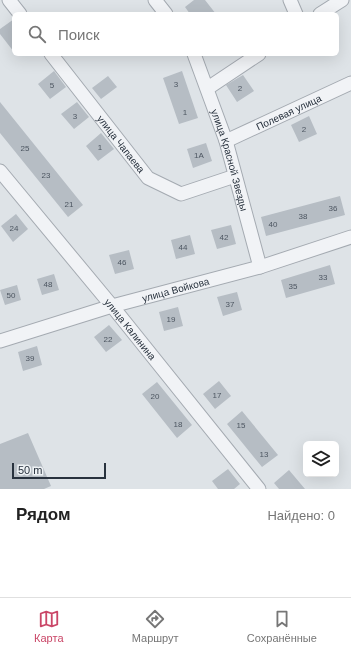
<!DOCTYPE html>
<html lang="ru">
<meta charset="utf-8">
<style>
:root{--surface:#fff;--page:#f6f6f6;--text:#222;--muted:#767676;--line:#e0e0e0;--accent:#ca4667}
body{margin:0;font-family:Arial,sans-serif;background:var(--page);color:var(--text)}
.controls{position:absolute;right:12px;bottom:12px;display:grid;overflow:hidden;border-radius:6px;box-shadow:0 4px 16px #0002}
.controls button{width:36px;height:36px;display:grid;place-items:center;padding:0;border:0;border-bottom:1px solid var(--line);background:var(--surface);color:var(--text);font:20px sans-serif}
.scale{position:absolute;left:12px;bottom:10px;width:94px;box-sizing:border-box;padding-left:4px;border:2px solid #28323e;border-top:0;font-size:11px;line-height:14px;white-space:nowrap;color:#28323e;-webkit-text-stroke:3px #eef2f5;paint-order:stroke}
.list{margin:0;padding:0;list-style:none}
h2{display:flex;justify-content:space-between;align-items:center;height:52px;margin:0;padding:0 16px;font-size:17px}
h2 small{font-size:13px;font-weight:400;color:var(--muted)}
.icon{flex:none;width:22px;height:22px;fill:none;stroke:currentColor;stroke-width:2;stroke-linecap:round;stroke-linejoin:round}
.map{position:relative;flex:none;width:351px;height:489px;overflow:hidden}
.search{position:absolute;background:var(--surface);box-shadow:0 4px 16px #0002;left:12px;right:12px;top:12px;height:44px;display:flex;align-items:center;gap:10px;box-sizing:border-box;padding:0 14px;border-radius:6px;color:var(--muted);font-size:15px}
.sheet{height:108px;background:var(--surface)}
nav{display:flex;justify-content:space-around;align-items:center;box-sizing:border-box;height:56px;border-top:1px solid var(--line);background:var(--surface);font-size:11px;color:var(--muted)}
nav a{display:grid;justify-items:center;gap:2px}
nav .on{color:var(--accent)}
.map>svg:first-child{display:block}
.building{fill:#b6bdc4}
.lines{fill:none;stroke-linecap:round;stroke-linejoin:round}
.minor-casing{stroke:#a4aab1;stroke-width:15}
.minor{stroke:#f1f3f6;stroke-width:13}
.labels{text-anchor:middle;stroke-width:3.5;stroke-linejoin:round;paint-order:stroke}
.number-label{font-size:8px;fill:#4c5560}
.street-label{font-size:10px;fill:#28323e;stroke:#eef2f5}
</style>
<div class="map">
<svg width="351" height="489" viewBox="0 0 351 489">
<rect width="100%" height="100%" fill="#dee3e7"/>
<path class="building" d="M194,0H205L216,14H190L185,7Z
M14,19V52L0,34V29Z
M54,71L66,87L50,99L38,84Z
M182,71L198,118L179,124L163,78Z
M243,75L254,91L237,102L226,85Z
M108,76L117,87L101,99L92,88Z
M0,102L83,205L68,217L0,133Z
M77,102L89,117L74,129L61,114Z
M309,116L317,134L299,142L291,125Z
M101,133L114,149L98,161L86,146Z
M206,143L212,161L193,168L187,149Z
M340,196L345,215L266,236L261,217Z
M16,214L28,229L13,242L1,226Z
M231,225L236,244L217,249L211,230Z
M190,235L195,254L176,259L171,240Z
M129,250L134,269L115,274L109,255Z
M330,265L335,284L286,298L281,280Z
M54,274L59,290L42,295L37,279Z
M17,285L21,300L5,305L0,290Z
M237,292L242,310L223,316L217,297Z
M178,307L183,326L164,331L159,312Z
M109,325L122,340L106,352L94,337Z
M37,346L42,365L23,371L18,352Z
M219,381L231,396L215,409L203,394Z
M157,382L192,425L177,438L142,394Z
M242,411L278,455L262,467L227,424Z
M28,433L51,486L44,489H0V444Z
M228,469L240,484L234,489H218L212,481Z
M289,470L305,489H279L274,483Z"/>
<g class="lines">
<defs>
<g id="minor">
<path d="M9,0L20,14"/>
<path d="M155,0L166,14"/>
<path d="M290,0L296,14"/>
<path d="M320,14L342,0"/>
<path id="s1" d="M51,54L148,178L181,194L235,176"/>
<path id="s2" d="M194,54L226,141L260,267"/>
<path d="M208,88L259,54"/>
<path id="s3" d="M226,141L351,83"/>
<path id="s4" d="M0,171L112,306L259,489"/>
<path id="s5" d="M0,341L112,306L260,267L351,237"/>
</g>
</defs>
<use href="#minor" class="minor-casing"/>
<use href="#minor" class="minor"/>
</g>
<g class="labels">
<g class="number-label">
<text x="176" y="87">3</text>
<text x="52" y="88">5</text>
<text x="240" y="91">2</text>
<text x="185" y="115">1</text>
<text x="75" y="119">3</text>
<text x="304" y="132">2</text>
<text x="100" y="150">1</text>
<text x="25" y="151">25</text>
<text x="199" y="158">1А</text>
<text x="46" y="178">23</text>
<text x="69" y="207">21</text>
<text x="333" y="211">36</text>
<text x="303" y="219">38</text>
<text x="273" y="227">40</text>
<text x="14" y="231">24</text>
<text x="224" y="240">42</text>
<text x="183" y="250">44</text>
<text x="122" y="265">46</text>
<text x="323" y="280">33</text>
<text x="48" y="287">48</text>
<text x="293" y="289">35</text>
<text x="11" y="298">50</text>
<text x="230" y="307">37</text>
<text x="171" y="322">19</text>
<text x="108" y="342">22</text>
<text x="30" y="361">39</text>
<text x="217" y="398">17</text>
<text x="155" y="399">20</text>
<text x="178" y="427">18</text>
<text x="241" y="428">15</text>
<text x="264" y="457">13</text>
</g>
<g class="street-label">
<text dy="4" stroke="none"><textPath href="#s3" startOffset="69">Полевая улица</textPath></text>
<text dy="4" stroke="none"><textPath href="#s1" startOffset="114">улица Чапаева</textPath></text>
<text dy="4" stroke="none"><textPath href="#s2" startOffset="112">улица Красной Звезды</textPath></text>
<text dy="4" stroke="none"><textPath href="#s5" startOffset="183">улица Войкова</textPath></text>
<text dy="4" stroke="none"><textPath href="#s4" startOffset="205">улица Калинина</textPath></text>
</g>
</g>
</svg>
<div class="controls">
<button><svg class="icon" aria-label="layers" viewBox="0 0 24 24"><path d="M12 4l9 5-9 5-9-5zM3 14l9 5 9-5"/></svg></button>
</div>
<div class="scale">50 m</div>
<div class="search"><svg class="icon" aria-label="search" viewBox="0 0 24 24"><circle cx="10" cy="10" r="6"/><path d="M15 15l6 6"/></svg>Поиск</div>
</div>
<section class="sheet">
<h2>Рядом<small>Найдено: 0</small></h2>
<ul class="list">
</ul>
</section>
<nav>
<a class="on"><svg class="icon" aria-label="map" viewBox="0 0 24 24"><path d="M3 6l6-2 6 2 6-2v14l-6 2-6-2-6 2zM9 4v14M15 6v14"/></svg>Карта</a>
<a><svg class="icon" aria-label="directions" viewBox="0 0 24 24"><path d="M12 3l9 9-9 9-9-9zM9 14v-3h6M13 9l2 2-2 2"/></svg>Маршрут</a>
<a><svg class="icon" aria-label="saved" viewBox="0 0 24 24"><path d="M7 4h10v16l-5-4-5 4z"/></svg>Сохранённые</a>
</nav>
